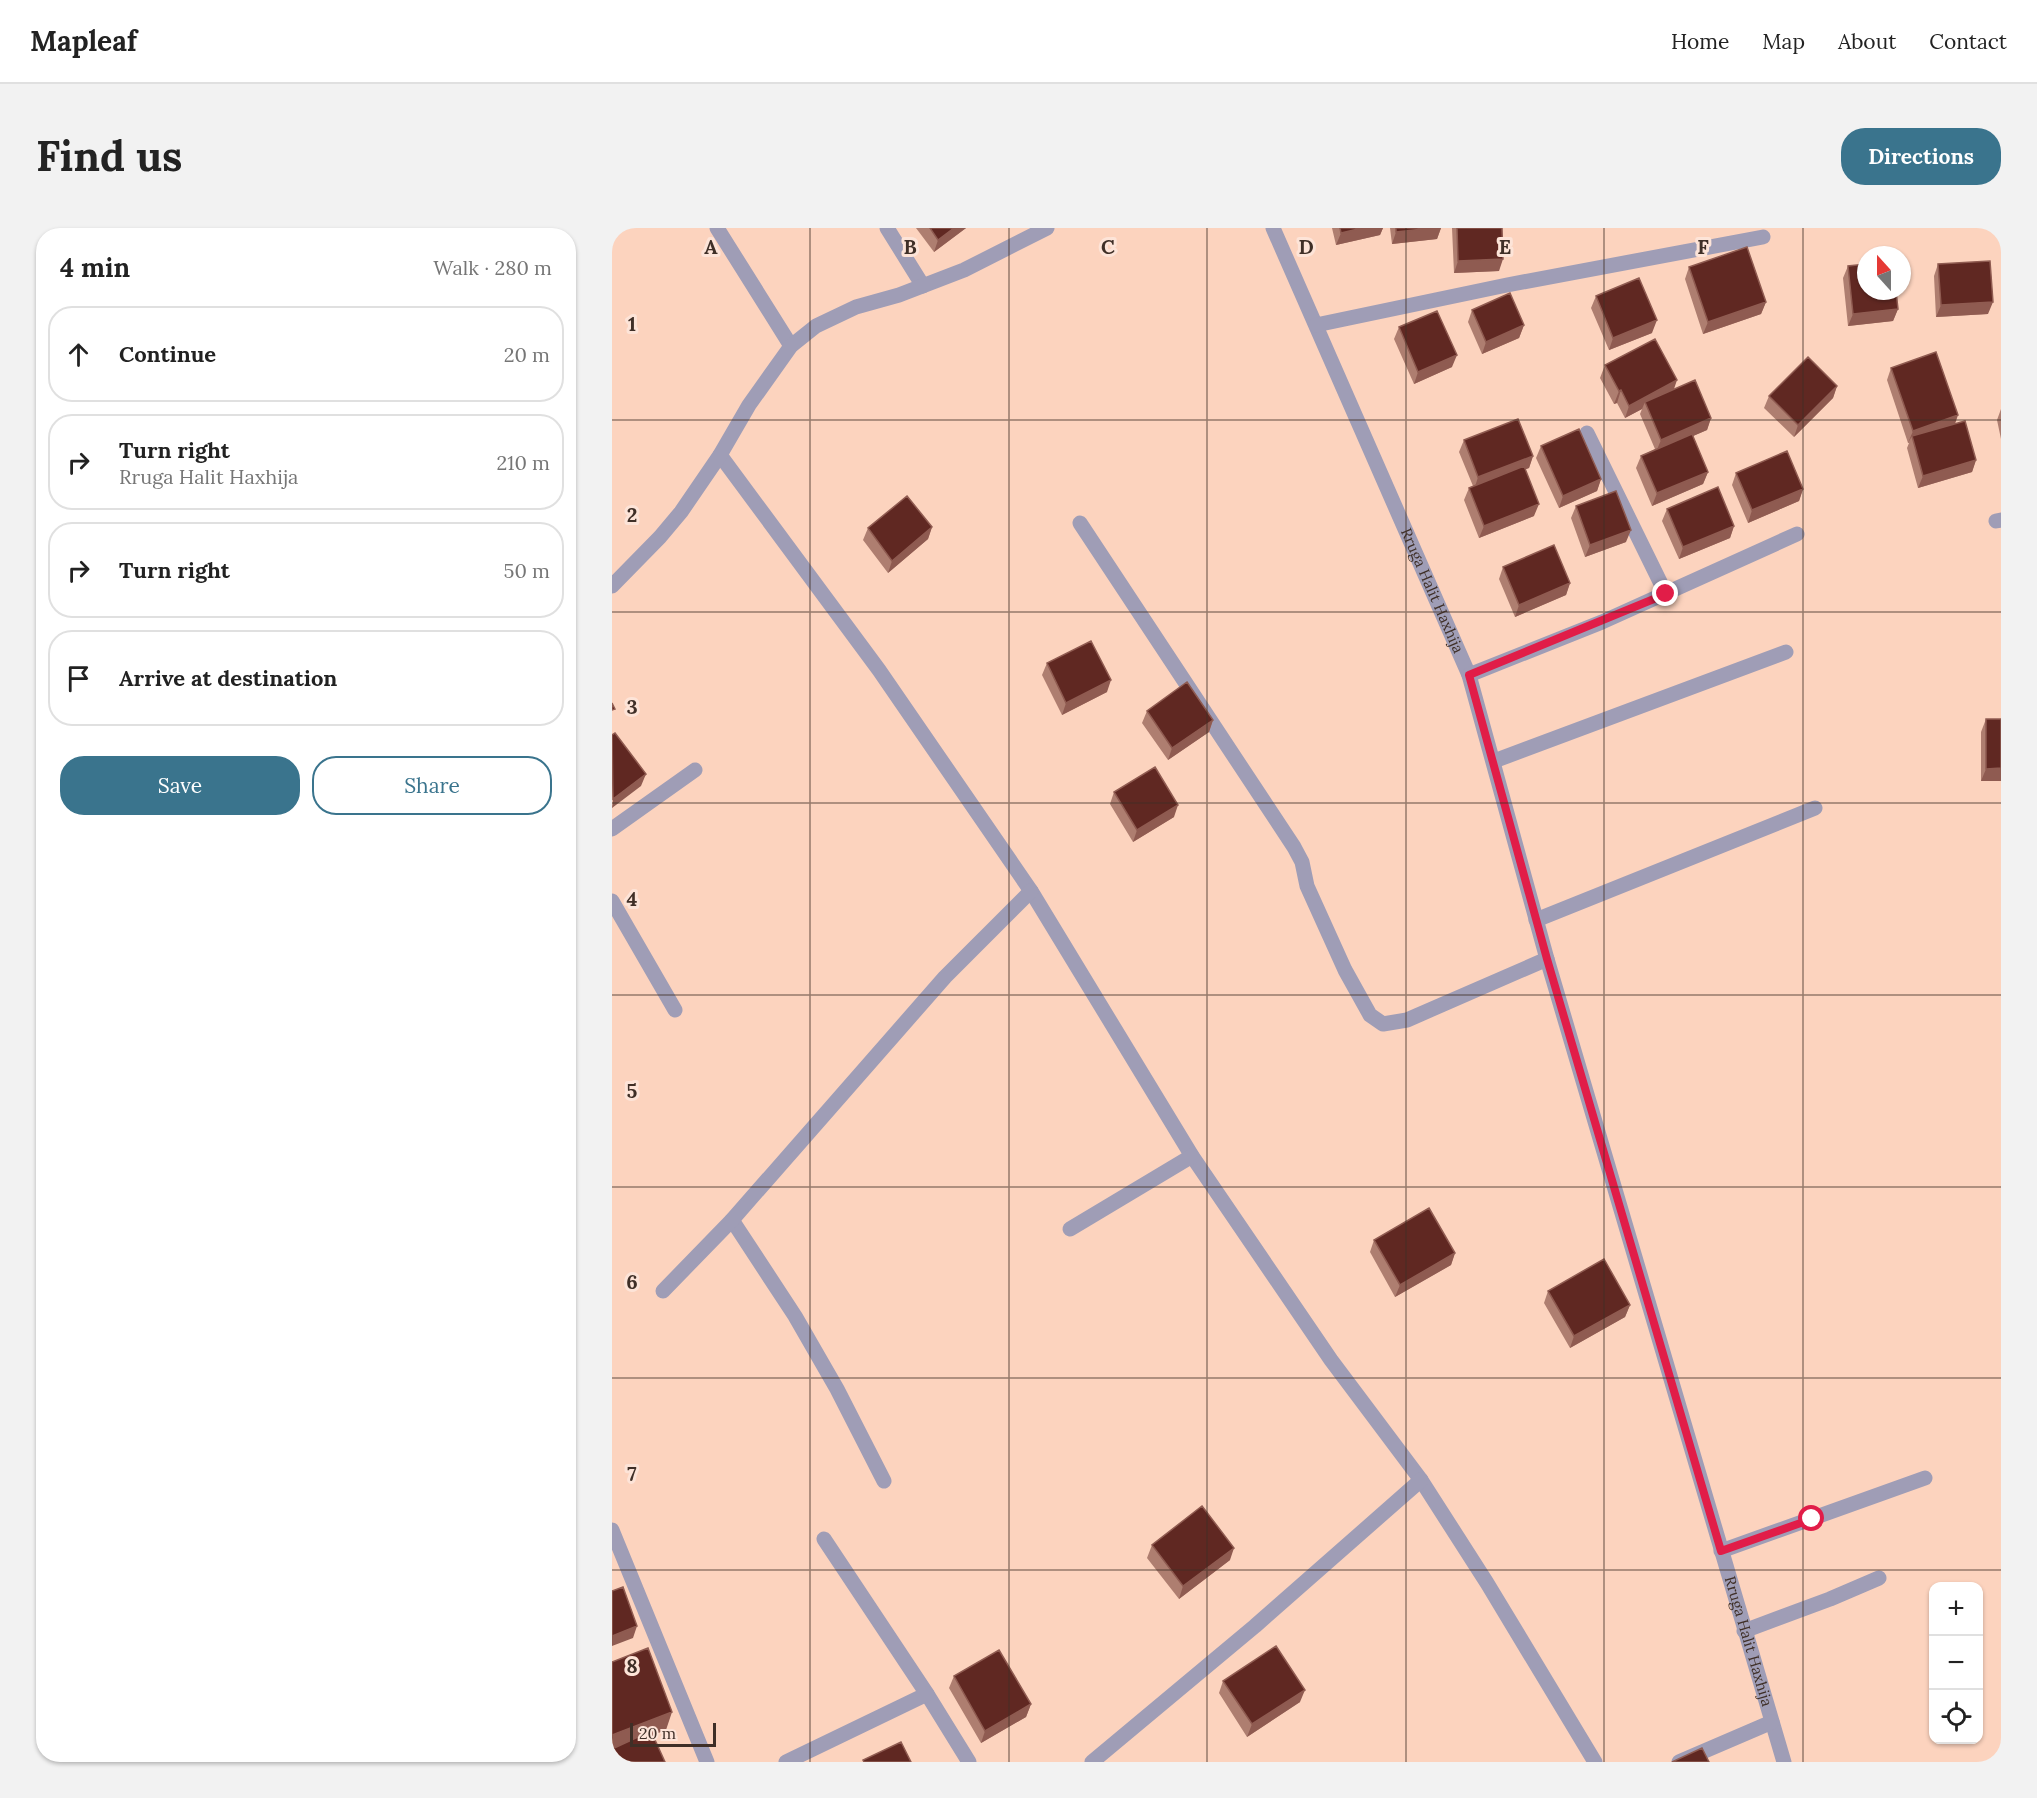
<!DOCTYPE html>
<meta charset="utf-8">
<style>
:root{--surface:#fff;--page:#f2f2f2;--text:#222;--muted:#767676;--line:#e0e0e0;--accent:#3a748d}
body{margin:0;font-family:Lora,serif;background:var(--page);color:var(--text)}
.controls{position:absolute;right:18px;bottom:18px;display:grid;overflow:hidden;border-radius:12px;box-shadow:0 2px 4px #0004}
.controls button{width:54px;height:54px;display:grid;place-items:center;padding:0;border:0;border-bottom:2px solid var(--line);background:var(--surface);color:var(--text);font:30px sans-serif}
.compass{position:absolute;left:1245px;top:18px;width:54px;height:54px;border-radius:50%;background:var(--surface);box-shadow:0 2px 4px #0004;rotate:339deg}
.scale{position:absolute;left:18px;bottom:15px;width:86px;box-sizing:border-box;padding-left:6px;border:3px solid #3f2f27;border-top:0;font-size:16px;line-height:21px;white-space:nowrap;color:#3f2f27;-webkit-text-stroke:4px #fde4d8;paint-order:stroke}
.stop{position:absolute;width:18px;height:18px;margin:-14px;border:4px solid #e11d48;border-radius:50%;background:#fff}
.stop.end{background:#e11d48;border-color:#fff;box-shadow:0 2px 6px #0008}
.list{margin:0;padding:0;list-style:none}
h2{display:flex;justify-content:space-between;align-items:center;height:78px;margin:0;padding:0 24px;font-size:26px}
h2 small{font-size:20px;font-weight:400;color:var(--muted)}
.list li{display:grid;grid-template-columns:39px 1fr auto;gap:18px;align-items:center;box-sizing:border-box;height:96px;margin:0 12px 12px;padding:0 12px;border:2px solid var(--line);border-radius:24px}
.list b{display:block;font-size:22px;white-space:nowrap}
.list p{margin:0;font-size:20px;white-space:nowrap;color:var(--muted)}
.list em{font-size:20px;font-style:normal;color:var(--muted)}
.actions{display:flex;gap:12px;padding:18px 24px}
.actions a{flex:1;padding:14px 0;border:2px solid var(--accent);border-radius:24px;text-align:center;font-size:21px;color:var(--accent)}
.actions .main{background:var(--accent);color:#fff}
.icon{flex:none;width:33px;height:33px;fill:none;stroke:currentColor;stroke-width:2;stroke-linecap:round;stroke-linejoin:round}
.map{position:relative;flex:none;width:1389px;height:1534px;overflow:hidden;border-radius:24px}
header{display:flex;align-items:center;gap:36px;box-sizing:border-box;height:84px;padding:0 30px;background:var(--surface);border-bottom:2px solid var(--line)}
header strong{font-size:28px}
nav{display:flex;gap:33px;margin-inline-start:auto;font-size:21px}
.intro{display:flex;align-items:center;justify-content:space-between;box-sizing:border-box;height:144px;padding:0 36px}
h1{margin:0;font-size:42px}
.button{padding:15px 27px;border-radius:24px;background:var(--accent);color:#fff;font-size:21px;font-weight:700}
main{display:flex;gap:36px;padding:0 36px}
aside{flex:1;background:var(--surface);border-radius:24px;box-shadow:0 2px 4px #0004}
.map>svg:first-child{display:block}
.lines{fill:none;stroke-linecap:round;stroke-linejoin:round}
.minor{stroke:#9f9db6;stroke-width:15}
.wall{fill:#ae7e70}
.shaded-wall{fill:#8f5b51}
.building{fill:#602822;stroke:#8f5b51;stroke-width:1.5}
.route{stroke:#e11d48;stroke-width:8}
.grid{fill:none;stroke:#3f2f27;stroke-width:1.5;stroke-opacity:0.55}
.labels{text-anchor:middle;stroke-width:6;stroke-linejoin:round;paint-order:stroke}
.street-label{font-size:15px;fill:#3f2f27;stroke:#fde4d8}
.grid-label{font-size:20px;text-anchor:middle;font-weight:bold;fill:#3f2f27;stroke:#fde4d8;stroke-width:6;stroke-linejoin:round;paint-order:stroke}
</style>
<header>
<strong>Mapleaf</strong>
<nav><a>Home</a><a>Map</a><a>About</a><a>Contact</a></nav>
</header>
<div class="intro"><h1>Find us</h1><a class="button">Directions</a></div>
<main>
<aside>
<h2>4 min<small>Walk · 280 m</small></h2>
<ul class="list">
<li><svg class="icon" aria-label="ahead" viewBox="0 0 24 24"><path d="M12 20V5M6 11l6-6 6 6"/></svg><div><b>Continue</b></div><em>20 m</em></li>
<li><svg class="icon" aria-label="right" viewBox="0 0 24 24"><path d="M7 20v-9h11M14 6l5 5-5 5"/></svg><div><b>Turn right</b><p>Rruga Halit Haxhija</p></div><em>210 m</em></li>
<li><svg class="icon" aria-label="right" viewBox="0 0 24 24"><path d="M7 20v-9h11M14 6l5 5-5 5"/></svg><div><b>Turn right</b></div><em>50 m</em></li>
<li><svg class="icon" aria-label="arrive" viewBox="0 0 24 24"><path d="M6 21V4h12l-3 4 3 4H6"/></svg><div><b>Arrive at destination</b></div></li>
</ul>
<div class="actions"><a class="main">Save</a><a>Share</a></div>
</aside>
<div class="map">
<svg width="1389" height="1534" viewBox="0 0 1389 1534">
<rect width="100%" height="100%" fill="#fcd3be"/>
<g class="lines">
<g class="minor">
<path d="M105,0L179,118"/>
<path d="M275,0L311,58"/>
<path id="s1" d="M661,0L857,447L935,731L1172,1534"/>
<path d="M704,97L895,57L1151,9"/>
<path d="M975,205L1054,366"/>
<path d="M108,227L267,442L419,663L580,928L719,1132L809,1252L875,1355L983,1534"/>
<path d="M1384,293L1389,292"/>
<path d="M468,295L682,619L690,634L695,658L733,742L758,787L771,796L795,792L935,731"/>
<path d="M0,358L48,309L69,284L108,227L137,177L179,118L204,98L244,79L287,67L352,42L435,0"/>
<path d="M857,447L990,394L1185,306"/>
<path d="M882,533L1174,424"/>
<path d="M0,601L83,542"/>
<path d="M0,673L63,782"/>
<path d="M924,692L1203,580"/>
<path d="M120,992L183,1088L225,1161L272,1253"/>
<path d="M458,1001L580,928"/>
<path d="M51,1063L120,992L333,749L419,663"/>
<path d="M0,1302L95,1534"/>
<path d="M212,1311L315,1466L357,1534"/>
<path d="M1109,1323L1313,1250"/>
<path d="M1132,1403L1218,1371L1267,1350"/>
<path d="M174,1534L315,1466"/>
<path d="M480,1534L643,1398L809,1252"/>
<path d="M1067,1534L1160,1494"/>
</g>
</g>
<path class="wall" d="M304,0H354L322,24Z
M720,0H771L768,7L724,17Z
M778,0H829L825,11L780,16Z
M840,0H890L887,43L842,45Z
M1326,36L1376,86L1324,89L1322,48Z
M1236,38L1286,81L1281,93L1236,98L1231,50Z
M1077,39L1154,74L1149,86L1091,106L1073,51Z
M984,68L1040,105L997,122L979,80Z
M860,82L912,97L907,110L870,126L856,94Z
M787,99L840,139L802,156L782,111Z
M993,137L1062,162L1099,190L1095,202L1081,208L1096,244L1091,256L1040,278L1024,240L1029,228L1043,221L1028,186L1030,181L1013,190L1005,175L1002,176L988,150Z
M1279,140L1364,232L1360,244L1306,260L1295,220L1297,215H1296L1275,152Z
M1225,158L1221,170L1182,209L1152,180L1157,168Z
M1389,181V211L1385,192Z
M852,212L921,228L917,240L913,241L922,288L867,310L852,272L857,260L861,258L847,224Z
M929,218L989,251L985,263L947,280L924,230Z
M1124,245L1191,261L1187,273L1136,295L1120,257Z
M964,278L1014,314L973,329L959,290Z
M1055,281L1122,298L1118,310L1067,331L1050,293Z
M320,299L316,311L276,345L251,312L256,300Z
M891,339L958,355L954,367L903,389L887,351Z
M435,435L495,464L450,487L430,447Z
M535,483L601,492L597,504L556,532L530,495Z
M1374,491L1389,553H1369V504Z
M502,564L562,589L521,614L498,576Z
M762,1012L843,1025L839,1037L783,1069L758,1024Z
M936,1063L1018,1077L1013,1089L958,1120L932,1075Z
M540,1317L618,1332L567,1371L535,1330Z
M342,1448L419,1476L414,1489L369,1515L337,1460Z
M611,1453L688,1474L635,1509L607,1465Z"/>
<path class="shaded-wall" d="M342,0H354L322,24L326,12Z
M750,0H771L768,7L724,17L729,5Z
M820,0H829L825,11L780,16L784,4Z
M891,31L887,43L842,45L846,33Z
M1154,74L1149,86L1091,106L1096,94Z
M1381,74L1376,86L1324,89L1329,77Z
M1286,81L1281,93L1236,98L1241,86Z
M1045,92L1040,105L997,122L1001,110Z
M912,97L907,110L870,126L874,114Z
M845,127L840,139L802,156L806,144Z
M1065,152L1061,164L1033,174L1030,181L1013,190L1017,178Z
M1225,158L1221,170L1182,209L1186,197Z
M1009,162L1005,175L1002,176L1007,163Z
M1346,187L1342,199L1300,208L1296,215L1301,203Z
M1099,190L1095,202L1044,224L1049,212Z
M921,228L917,240L862,262L866,249Z
M1364,232L1360,244L1306,260L1311,248Z
M1096,244L1091,256L1040,278L1045,265Z
M989,251L985,263L947,280L951,268Z
M1191,261L1187,273L1136,295L1140,282Z
M927,276L922,288L867,310L872,298Z
M1122,298L1118,310L1067,331L1071,319Z
M320,299L316,311L276,345L280,333Z
M1019,302L1014,314L973,329L978,317Z
M958,355L954,367L903,389L907,377Z
M499,452L495,464L450,487L454,475Z
M601,492L597,504L556,532L560,520Z
M1389,540V553H1369L1374,541Z
M34,546L29,558L0,580L1,571Z
M566,577L562,589L521,614L525,602Z
M843,1025L839,1037L783,1069L788,1057Z
M1018,1077L1013,1089L958,1120L962,1108Z
M622,1320L618,1332L567,1371L571,1358Z
M25,1398L21,1410L0,1418V1408Z
M693,1462L688,1474L635,1509L640,1496Z
M419,1476L414,1489L369,1515L373,1503Z
M60,1484L54,1502L0,1523V1507Z"/>
<path class="building" d="M318,0H342L326,12Z
M728,0H750L729,5Z
M784,0H820L784,4Z
M845,0H890L891,31L846,33Z
M1135,19L1154,74L1096,94L1077,39Z
M1378,33L1381,74L1329,77L1326,36Z
M1254,36V63H1284L1286,81L1241,86L1236,38Z
M1027,50L1045,92L1001,110L984,68Z
M898,65L912,97L874,114L860,82Z
M825,83L845,127L806,144L787,99Z
M1043,111L1065,152L1017,178L1009,162L1007,163L993,137Z
M1324,124L1346,187L1301,203L1279,140Z
M1196,129L1225,158L1186,197L1157,168Z
M1083,152L1099,190L1049,212L1033,174Z
M906,191L921,228L866,249L852,212Z
M1353,193L1364,232L1311,248L1300,208Z
M967,201L989,251L951,268L929,218Z
M1080,206L1096,244L1045,265L1029,228Z
M1175,223L1191,261L1140,282L1124,245Z
M912,238L927,276L872,298L857,260Z
M1106,259L1122,298L1071,319L1055,281Z
M1004,263L1019,302L978,317L964,278Z
M295,268L320,299L280,333L256,300Z
M942,317L958,355L907,377L891,339Z
M479,413L499,452L454,475L435,435Z
M575,454L601,492L560,520L535,483Z
M0,475L3,481L0,482Z
M1374,491H1389V540L1374,541Z
M3,505L34,546L1,571L0,507Z
M543,539L566,577L525,602L502,564Z
M817,980L843,1025L788,1057L762,1012Z
M992,1031L1018,1077L962,1108L936,1063Z
M590,1278L622,1320L571,1358L540,1317Z
M11,1359L25,1398L0,1408V1363Z
M664,1418L693,1462L640,1496L611,1453Z
M36,1420L60,1484L0,1507V1434Z
M387,1422L419,1476L373,1503L342,1448Z
M39,1503L53,1534H0V1521Z
M289,1514L299,1534H252L251,1532Z
M1090,1520L1097,1534H1060Z"/>
<g class="lines">
<path class="route" d="M1054,366L857,447L935,731L1109,1323L1200,1291"/>
</g>
<path class="grid" d="M198,0V1534M397,0V1534M595,0V1534M794,0V1534M992,0V1534M1191,0V1534M0,192H1389M0,384H1389M0,575H1389M0,767H1389M0,959H1389M0,1150H1389M0,1342H1389"/>
<g class="labels">
<g class="street-label">
<text dy="5" stroke="none"><textPath href="#s1" startOffset="396">Rruga Halit Haxhija</textPath></text>
<text dy="5" stroke="none"><textPath href="#s1" startOffset="1494">Rruga Halit Haxhija</textPath></text>
</g>
</g>
<g class="grid-label">
<text x="99" y="26">A</text>
<text x="298" y="26">B</text>
<text x="496" y="26">C</text>
<text x="694" y="26">D</text>
<text x="893" y="26">E</text>
<text x="1091" y="26">F</text>
<text x="20" y="103">1</text>
<text x="20" y="294">2</text>
<text x="20" y="486">3</text>
<text x="20" y="678">4</text>
<text x="20" y="870">5</text>
<text x="20" y="1061">6</text>
<text x="20" y="1253">7</text>
<text x="20" y="1445">8</text>
</g>
</svg>
<div class="controls">
<button>+</button>
<button>−</button>
<button><svg class="icon" aria-label="locate" viewBox="0 0 24 24"><circle cx="12" cy="12" r="6"/><path d="M12 2v4M12 18v4M2 12h4M18 12h4"/></svg></button>
</div>
<svg class="compass" viewBox="-18 -18 36 36"><path d="M0-13l5 13h-10z" fill="#e53935"/><path d="M0 13l5-13h-10z" fill="#767676"/></svg>
<div class="scale">20 m</div>
<div class="stop" style="left:1200px;top:1291px"></div>
<div class="stop end" style="left:1054px;top:366px"></div>
</div>
</main>
